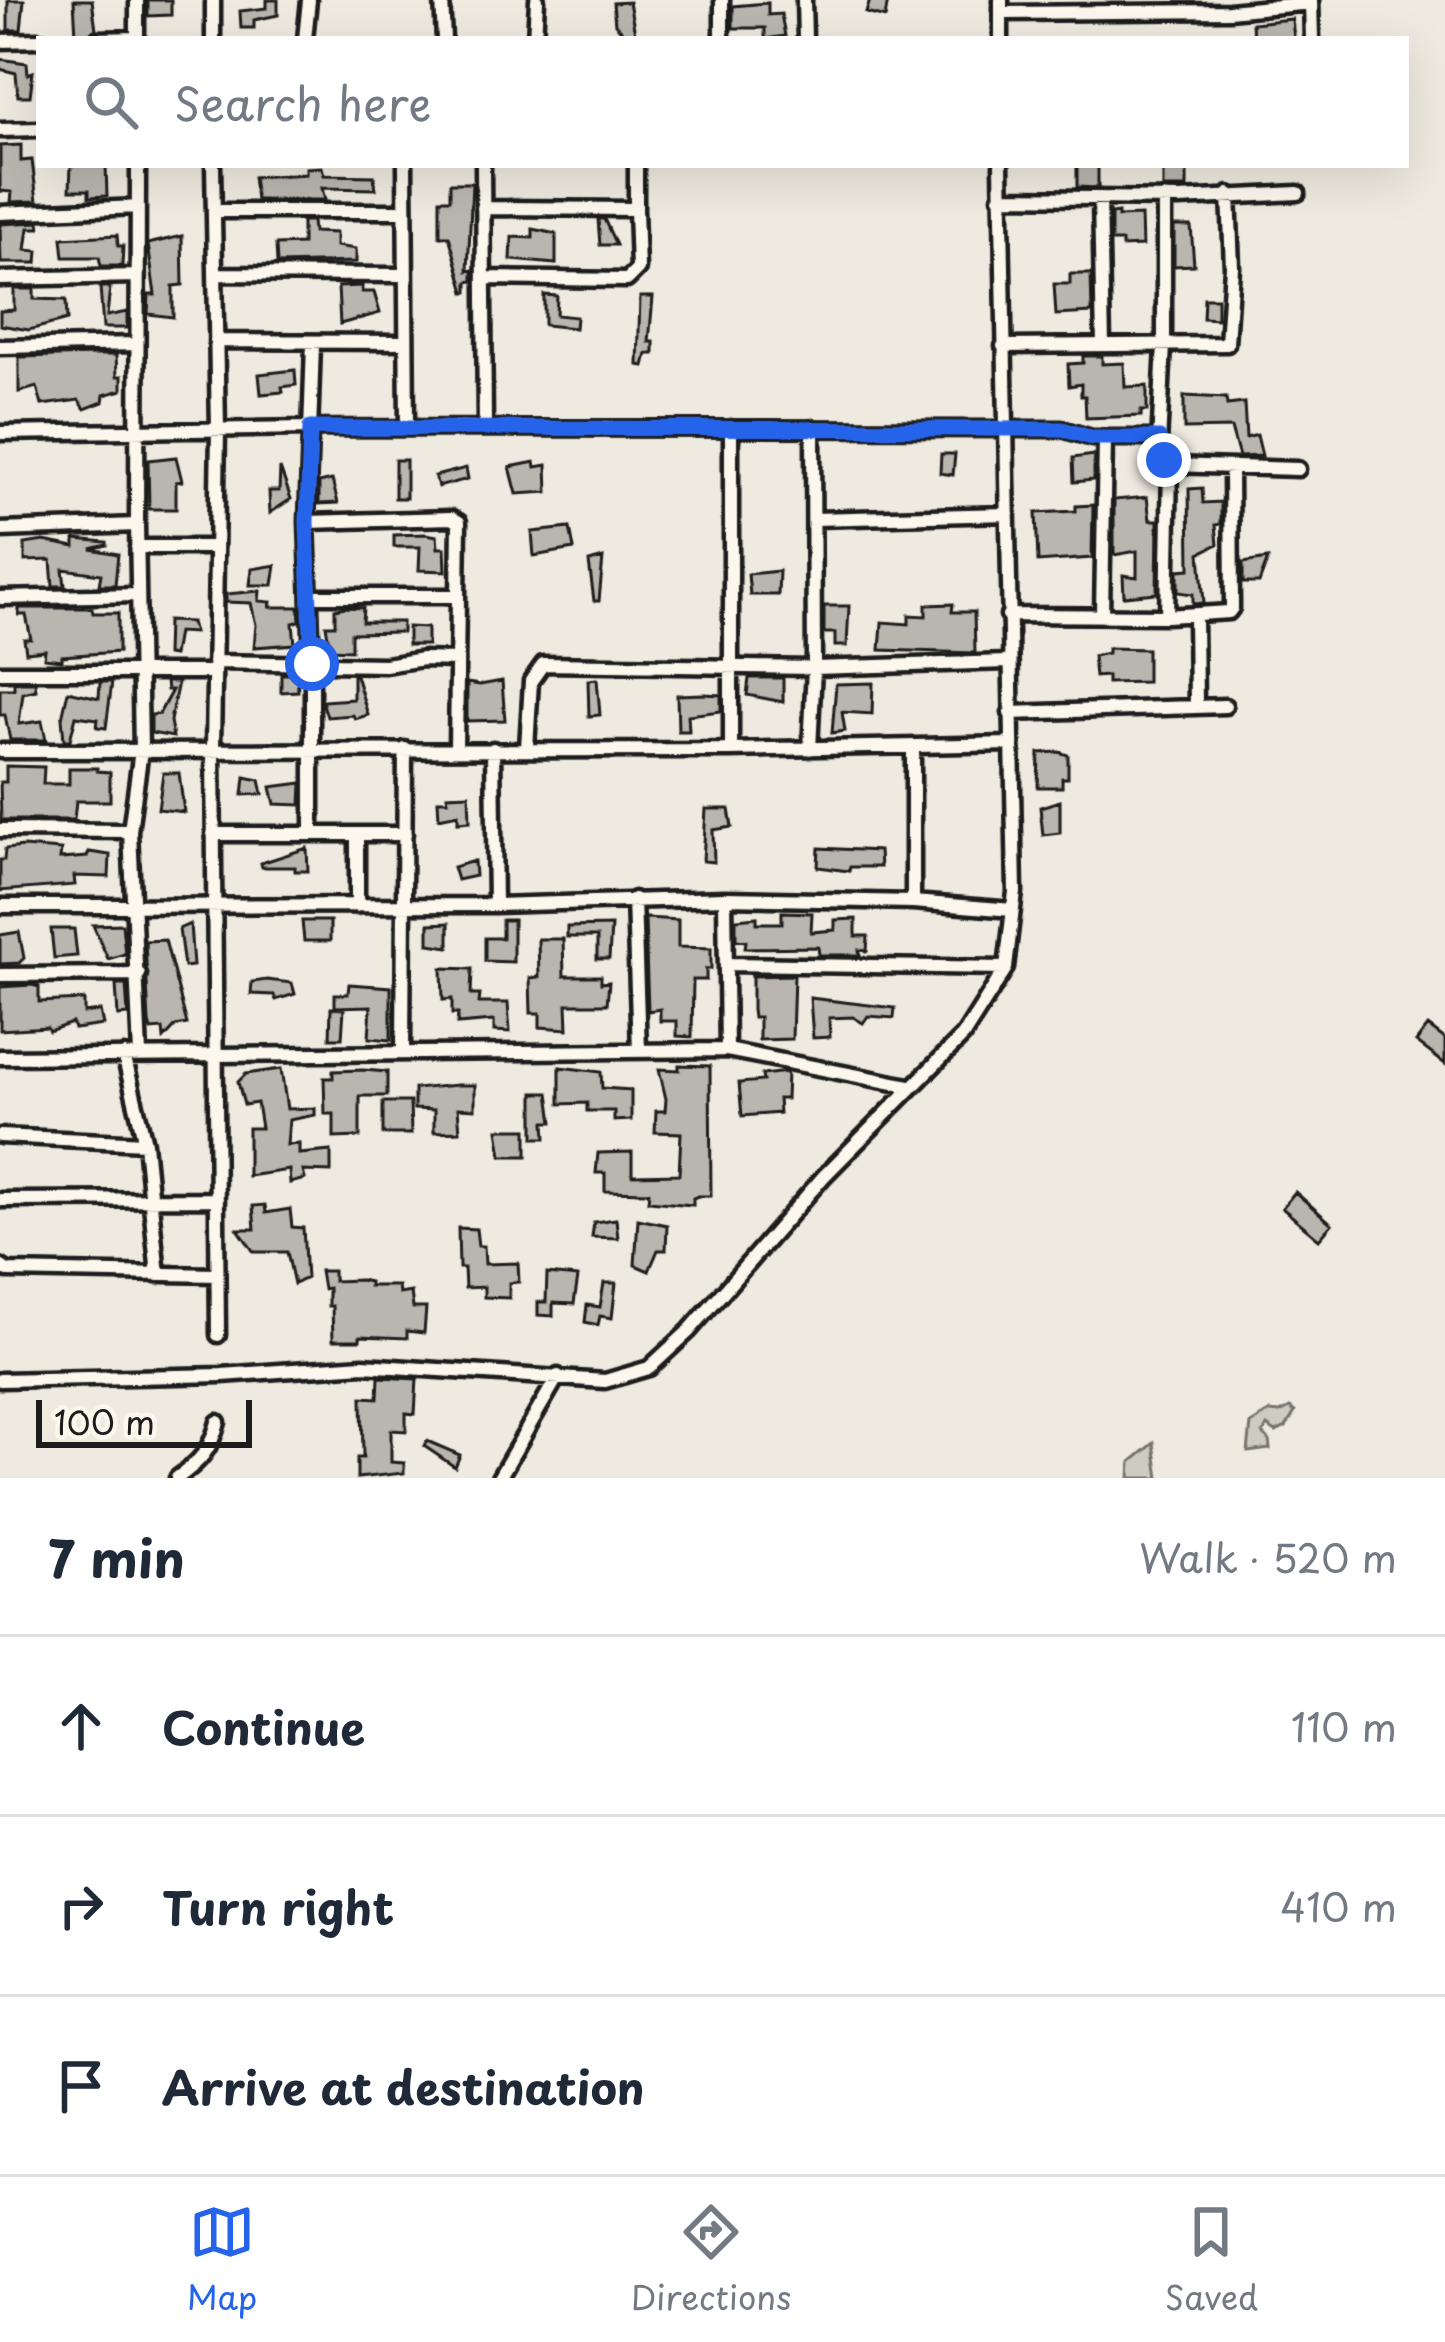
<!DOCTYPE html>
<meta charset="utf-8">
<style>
:root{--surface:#fff;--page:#f2f2f3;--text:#1f2937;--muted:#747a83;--line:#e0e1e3;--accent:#2563eb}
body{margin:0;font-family:"Playpen Sans",sans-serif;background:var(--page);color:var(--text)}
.scale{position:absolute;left:36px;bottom:30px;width:216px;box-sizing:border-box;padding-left:12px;border:6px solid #1c1c1c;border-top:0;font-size:33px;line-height:42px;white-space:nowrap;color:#1c1c1c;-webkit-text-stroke:9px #fbf7ec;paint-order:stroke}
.stop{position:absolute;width:36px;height:36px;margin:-27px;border:9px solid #2563eb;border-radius:50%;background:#fff}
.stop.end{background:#2563eb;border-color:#fff;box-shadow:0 3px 12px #0008}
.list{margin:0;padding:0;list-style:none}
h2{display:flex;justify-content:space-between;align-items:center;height:156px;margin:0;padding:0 48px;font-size:51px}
h2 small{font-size:39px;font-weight:400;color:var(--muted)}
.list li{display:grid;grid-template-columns:78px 1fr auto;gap:36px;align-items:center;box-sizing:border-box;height:180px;padding:0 48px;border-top:3px solid var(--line)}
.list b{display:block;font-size:45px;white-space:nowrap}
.list em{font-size:39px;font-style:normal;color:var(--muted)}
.icon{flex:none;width:66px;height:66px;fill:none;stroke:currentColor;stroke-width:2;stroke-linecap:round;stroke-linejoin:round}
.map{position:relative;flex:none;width:1445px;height:1478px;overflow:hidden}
.search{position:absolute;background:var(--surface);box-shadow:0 12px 48px #0002;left:36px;right:36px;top:36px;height:132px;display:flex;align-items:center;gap:30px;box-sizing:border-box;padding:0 42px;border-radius:0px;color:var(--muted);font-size:45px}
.sheet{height:696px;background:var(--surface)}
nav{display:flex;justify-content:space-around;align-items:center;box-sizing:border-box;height:168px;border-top:3px solid var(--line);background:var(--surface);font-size:33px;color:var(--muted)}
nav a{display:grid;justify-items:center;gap:6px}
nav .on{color:var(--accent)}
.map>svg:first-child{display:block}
.green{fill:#ceccc2;stroke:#75746f;stroke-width:3}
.building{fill:#b9b6af;stroke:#1c1c1c;stroke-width:3}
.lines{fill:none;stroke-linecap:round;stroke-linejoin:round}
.street-casing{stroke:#1c1c1c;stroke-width:21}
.street{stroke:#fbf7ec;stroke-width:12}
.route{stroke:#2563eb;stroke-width:15}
</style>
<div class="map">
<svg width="1445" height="1478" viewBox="0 0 1445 1478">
<rect width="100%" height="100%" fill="#eeeadf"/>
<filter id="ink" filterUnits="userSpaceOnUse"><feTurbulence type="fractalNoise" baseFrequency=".00833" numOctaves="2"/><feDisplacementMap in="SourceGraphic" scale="24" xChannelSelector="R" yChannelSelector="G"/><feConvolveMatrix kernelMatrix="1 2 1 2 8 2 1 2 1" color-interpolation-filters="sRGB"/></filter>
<g filter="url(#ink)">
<path class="green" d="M1290,1408L1295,1412L1286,1427L1276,1432L1267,1426L1263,1434L1269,1440L1270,1449L1248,1452L1251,1424L1270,1412L1280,1413Z
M1154,1443L1159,1478H1130L1131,1462Z"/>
<path class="building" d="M8,0H24L21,30H8Z
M74,0H92L96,29L87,35L76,36Z
M148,0H171V15L148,16Z
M267,0H278V15L254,20V28H241L240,11L267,8Z
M870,0H888L885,18L866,13Z
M629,2L635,33L626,35L615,24L613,3Z
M768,3V15L781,14L785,36L765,39V28H733V6Z
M1292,19L1294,39L1253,38L1252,23Z
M0,59L27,63L28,74L33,72L30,96H18L16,73L0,69Z
M21,145V161L32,160L37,201L11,202L12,192L0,191V146Z
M71,165H106L107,196L89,197V190H70Z
M1077,165H1098V188L1077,187Z
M1163,165H1187V188H1163Z
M322,167L324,175L374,176L376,189L322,188L325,200H256L253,177L306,174V168Z
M450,183H472L468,271L473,270V281L468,282V292H465L449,236H440V199H450Z
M1118,213V217L1141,216L1142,246L1122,247V242H1111V214Z
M598,219H604L616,245H600Z
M302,221H312L313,232L336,233V246L356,249V262L277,264L276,245L302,244Z
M39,222L40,228H29L26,250L38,251L37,263H1L0,224Z
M1174,226H1191L1194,265L1174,266Z
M533,229L556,234V264L511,260L512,237L533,238Z
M117,235L118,246H123L122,266H101L99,257H64L62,238Z
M182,236L183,285L173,286V317L148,314L149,295H155L148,244Z
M1070,274H1091L1092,313L1056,315L1054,284H1070Z
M362,286V292H374L380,313L340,324L338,287Z
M100,287H110L107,316L127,312V328H103Z
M14,289H34V299L66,300L67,320L29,330L0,325V311L14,310Z
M544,295L557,296L556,315L576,317L575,328L544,325Z
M640,297H653L649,342H654V354H647L644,366L638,365Z
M1204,298H1217V319L1203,318Z
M97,355H116L117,376H122V390L104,395L103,402L85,409L79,400L42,405L37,387L19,392V357Z
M1083,356H1102V364L1124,363L1125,387L1147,386V411H1141V416L1086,418L1085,396H1081V384L1069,386L1068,364L1083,363Z
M295,370L296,385L282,387L283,392L261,394L259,374Z
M1184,396L1226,398L1227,405L1244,403L1246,438L1257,435L1262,456L1239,457L1231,428L1184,429Z
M941,454H955L953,475L940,473Z
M1094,455V480L1074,482L1073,458Z
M176,457L182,481L176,482V509H149L148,460Z
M395,460H406V498H395Z
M535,462L536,467L547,465L548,492L517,494L510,467Z
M280,468L291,499L270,513L269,491H279Z
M466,468L468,479L438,487L435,476Z
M332,480L338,503L319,504V483Z
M1202,488L1203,503L1221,502V524L1216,525L1218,544L1200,553L1204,603L1193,604V594L1178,592V570L1190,569L1189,489Z
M1147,497L1150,520H1158L1157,593L1124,596L1123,575L1137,577V551L1114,555V500Z
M1093,505L1092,558L1038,562L1036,513L1076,511V506Z
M570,528L574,549L534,556L532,532Z
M426,534L437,536L438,548H445L446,571L419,570L420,547H394V535Z
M75,539L107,542V545L91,549L118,554L115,585H99L101,574L63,569L65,586H53L51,560L25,561V544L44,541L75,547Z
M603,558L599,601H594L589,562Z
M1268,559L1259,583H1243V563Z
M276,565L273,585H250L252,569Z
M779,571L778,595H750L748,574Z
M260,591L259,601L271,602L270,607H299L300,621L293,623L295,644L254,647L256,625L251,603L226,602V594Z
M953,604L952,612H974L975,653L880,650L882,622L909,624V615L926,616V605Z
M824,606H849L847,646H835V633H824Z
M345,607L363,608L362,622H402V632L351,633V650L330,649L326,625H335V609Z
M19,608H92L93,613H118V652L62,656V660L44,658L45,650L26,652L24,639H31L26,615H19Z
M167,621L191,622L194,633L177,632L173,656L166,655Z
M408,627L427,628V645H408Z
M1108,648L1147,649V682L1107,683V676L1095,677L1093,656L1108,653Z
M281,674H297L298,691L281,692Z
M353,675H356L368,715L355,719L353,715L327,717L322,701L353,699Z
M749,678H783V702L747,695Z
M597,679L600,715L589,716L588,680Z
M502,681L505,720L467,721V683L480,685Z
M14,682H35L36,690L23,693L19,724L42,721L46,740H10L5,715H0V689H14Z
M100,682H112L106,728L97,727L98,719L76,716L70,740H64L62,718L68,691L99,698Z
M166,682H178L170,721L173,737L151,733V715L159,714L172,690H167Z
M873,683L872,714L842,712L845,731L832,733L836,684Z
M704,694L721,695V711L688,715L689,731H678L677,695Z
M1059,752L1068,755V778H1062V787H1038L1039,753Z
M6,766L44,767L43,784H69V768H97V771L110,772V801H76L74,820H1L0,782H6Z
M163,773H179L184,812L158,809Z
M245,777L260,780L263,794L243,795Z
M302,783L301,805L275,804L271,787Z
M469,794L470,821L458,822V814L439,818L438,800H448L447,795Z
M1060,801V833L1043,835L1040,807Z
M706,809H729L732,827L713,830L714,862L703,861Z
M23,847L61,850L60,859L87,857L89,852L110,855L109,877L74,876L75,885L0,891V860H4L5,849Z
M307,848L308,871H295V867H262L261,863Z
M819,848L879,851L880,867H850L849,871L818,867Z
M474,861L475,876L457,880L453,867Z
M782,912L812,913L811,932L835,930V920L856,919V936H868L867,951L859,950L860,955H819L818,947L745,948L746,941L736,940V919L757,917V923H782Z
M645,918L678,920V947L711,948V969H706V980H693L692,1037L677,1036V1021H660V1009L648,1011Z
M502,920H513V962L485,961V938H502Z
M302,921H330V941H304Z
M449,923V947L429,944V924Z
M122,924L125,954L108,959L93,925Z
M190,924L193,966L184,967L179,929Z
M611,926L609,959H597V937H567V927Z
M51,929H74L77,956L54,958Z
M19,932L24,958L19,963L0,964V935Z
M538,939H563L564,976H601V983L609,982L607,1004H567L568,1029L540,1027V1013H531L530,978L539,977Z
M165,940L187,1024L176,1026L164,1039L163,1029L151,1030L149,1022L145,941Z
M442,968L472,969L471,995H480L479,1003H508L510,1032L494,1031V1021L457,1024L458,1014H452V999L443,1000Z
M794,975L792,1039L759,1040V1017L753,1018L752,1010V976Z
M267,980L292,983L295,994L276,1000L274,995L251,994L252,982Z
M349,984L391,987V1040L369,1038L371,1006L335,1007V994H348Z
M32,985L39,987V1002L84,1000V1013L100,1011L103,1025L74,1029L72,1023L49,1031L47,1027L0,1030V987Z
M116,985H126L128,1015L118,1016Z
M810,998L895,1008L894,1018L868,1016L863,1023L853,1017L829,1018L830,1037L813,1038Z
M331,1008L344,1009L342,1038H330Z
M1428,1026L1445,1039V1064L1416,1042Z
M679,1065L710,1066L711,1196H698L693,1198V1205L648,1201L649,1192L605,1191V1173H596L598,1153L632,1152V1175L679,1174L681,1133L655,1132L656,1111H665L666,1099L659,1069L679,1070Z
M560,1067L601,1072L602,1088L631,1090V1120L614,1121V1111H587V1103L560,1104Z
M281,1069L287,1109L315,1108V1115L289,1120L287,1145L299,1144V1154L331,1151V1172L303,1171L305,1179L290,1183L289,1170L248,1176V1128H261L257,1103L244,1105L238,1082L246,1074Z
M363,1070L387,1072V1096H360V1137L334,1138V1114H325L324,1078H333V1071Z
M787,1072L786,1099H778L779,1113L742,1116L739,1083L763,1081L762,1075Z
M457,1085H475V1109L458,1108L460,1131L434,1132V1110L414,1109V1089Z
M534,1093H549L553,1122H545L546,1138H534Z
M383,1102H410L411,1134H383Z
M498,1129H527V1156H502Z
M1295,1192L1332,1224L1319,1239L1282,1208Z
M265,1205L266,1213L290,1209L292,1227L303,1228L306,1278L294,1284L287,1252H254L238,1229H255L253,1206Z
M616,1219L618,1238L592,1237L594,1222Z
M638,1219L667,1225L666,1250H658L649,1271L635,1265Z
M458,1228L476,1229L478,1246H484L485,1264L518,1263L519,1282L509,1283V1298L484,1297V1287L465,1288L464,1268H459Z
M320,1271H333V1281L360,1280L369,1282V1286H398L399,1294L411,1292L413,1308H426L424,1333L407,1331V1338L360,1336V1340H333L332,1306H328V1288L323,1289Z
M547,1274L578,1277L574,1304L553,1303V1316L538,1315V1302H546Z
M604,1283H616L612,1318L600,1316L598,1325L585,1322L587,1305L600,1307Z
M379,1377L417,1379L415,1414L406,1413V1431L391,1430V1462L404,1463V1473L357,1478V1458H363L362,1397L378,1398Z
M427,1441L460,1455L455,1467L424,1446Z"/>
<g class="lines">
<defs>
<path id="street" d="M137,0V39
M442,0L444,39
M722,0V39
M804,0L805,39
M1001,0V39
M1311,0L1312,39
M1001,13L1229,11L1311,3
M97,39L137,38
M213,39V0
M305,39L309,0
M535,39L537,0
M0,41L39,40
M0,130L39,129
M138,165L137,525L141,750L130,831L140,1055
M213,165L218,429L213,749L218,1335
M405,165L407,428
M483,165L485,428
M1000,197L1179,199L1298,193
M1100,198L1103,345
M1164,198V345L1159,444L1164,460L1170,465L1167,616
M483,208L636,209V165
M215,211H405
M0,213L138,207
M215,274L405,275
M485,278L627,280L638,269L636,209
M0,279L137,276
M216,341L406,342
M1003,346L1227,344L1232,267L1229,194
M0,347L137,344
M731,428V750
M0,433L310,428L1062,429L1092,438H1159
M1170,465L1298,469
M814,519L1008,514
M307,522L452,518L459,522L456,749
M0,530L137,525
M137,547H216
M311,596H457
M0,598L138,595
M1008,615L1167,616L1229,612L1232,608L1231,468
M1102,615L1105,439
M1195,615L1196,706
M214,662L385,665L423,659L456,660
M0,672H214
M1010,713L1225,706
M527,748L531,681L543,664L814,668L1008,662
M493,749L495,905
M810,749L814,668L813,428
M0,751L731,750L1012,744
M0,830L130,831
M213,834H405
M312,834V663L307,522L313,344
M357,834V906
M725,898L727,1050
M634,899L639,1051
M913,902V747
M0,906L495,905L725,898L913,902L1013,910
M726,964L1006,968
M0,975L139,974
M403,1051L405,749
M124,1055L145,1143L158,1275
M0,1057L727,1050L909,1086
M0,1136L145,1143
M0,1200L217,1199
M0,1266L8,1271L217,1275
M0,1380L222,1375L363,1365L605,1381L649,1368L689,1331L824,1176L963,1036L1006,968L1015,892L1001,165
M177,1478C200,1462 211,1449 218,1422
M499,1478L558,1376"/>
</defs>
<use href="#street" class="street-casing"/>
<use href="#street" class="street"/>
</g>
</g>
<g class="lines" filter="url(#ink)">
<path class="route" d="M312,664L307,522L310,428L1062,429L1092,438H1159L1164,460"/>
</g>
</svg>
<div class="scale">100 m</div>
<div class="stop" style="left:312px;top:664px"></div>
<div class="stop end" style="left:1164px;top:460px"></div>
<div class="search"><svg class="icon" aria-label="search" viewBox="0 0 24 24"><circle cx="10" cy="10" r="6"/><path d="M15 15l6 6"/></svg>Search here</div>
</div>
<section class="sheet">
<h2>7 min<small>Walk · 520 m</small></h2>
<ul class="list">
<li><svg class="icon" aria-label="ahead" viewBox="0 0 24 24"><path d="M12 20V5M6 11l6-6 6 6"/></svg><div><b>Continue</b></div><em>110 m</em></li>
<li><svg class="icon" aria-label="right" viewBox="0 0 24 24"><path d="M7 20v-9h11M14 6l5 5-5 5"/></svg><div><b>Turn right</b></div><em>410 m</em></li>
<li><svg class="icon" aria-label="arrive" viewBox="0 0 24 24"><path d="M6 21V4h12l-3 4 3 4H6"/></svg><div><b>Arrive at destination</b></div></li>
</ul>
</section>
<nav>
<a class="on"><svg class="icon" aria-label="map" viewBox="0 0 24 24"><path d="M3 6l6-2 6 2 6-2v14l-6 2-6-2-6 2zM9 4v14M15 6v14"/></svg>Map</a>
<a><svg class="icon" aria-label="directions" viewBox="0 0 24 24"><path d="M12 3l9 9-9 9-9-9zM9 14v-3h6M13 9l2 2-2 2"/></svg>Directions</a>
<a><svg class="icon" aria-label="saved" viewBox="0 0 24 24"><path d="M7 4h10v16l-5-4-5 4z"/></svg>Saved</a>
</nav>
